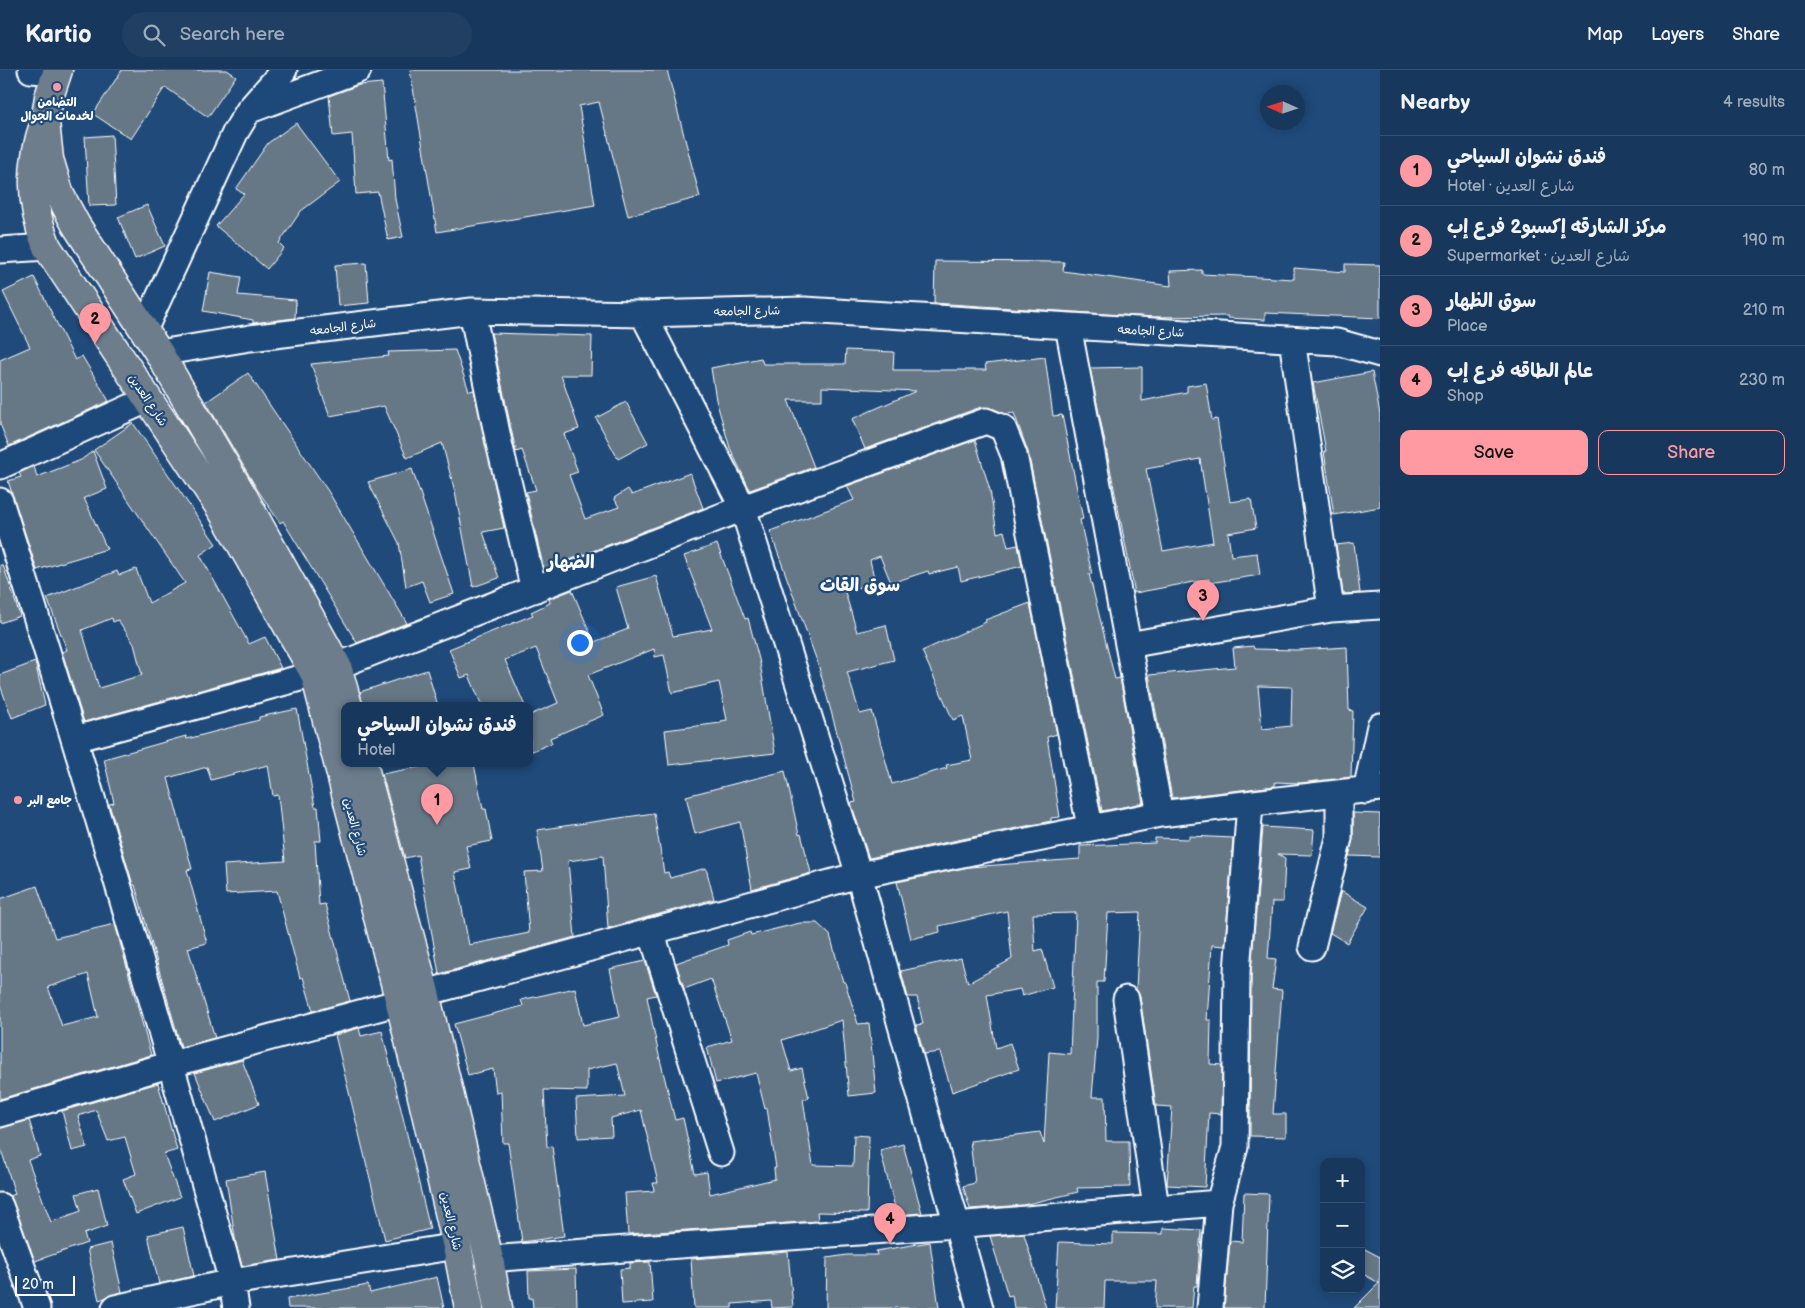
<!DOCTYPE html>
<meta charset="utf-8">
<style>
:root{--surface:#17385c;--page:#203f62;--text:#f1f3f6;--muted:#9eacbb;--line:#365272;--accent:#ff9aa2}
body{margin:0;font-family:"Balsamiq Sans","Playpen Sans Arabic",sans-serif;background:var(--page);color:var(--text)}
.controls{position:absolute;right:15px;bottom:15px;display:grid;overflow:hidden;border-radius:10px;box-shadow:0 2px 12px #0003}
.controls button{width:45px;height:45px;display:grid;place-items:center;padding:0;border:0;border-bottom:1px solid var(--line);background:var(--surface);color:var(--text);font:25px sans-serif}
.compass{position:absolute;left:1260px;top:15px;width:45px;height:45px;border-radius:50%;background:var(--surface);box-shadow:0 2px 12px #0003;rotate:273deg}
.scale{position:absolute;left:15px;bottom:12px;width:60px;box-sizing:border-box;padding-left:5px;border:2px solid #fff;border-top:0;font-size:14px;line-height:18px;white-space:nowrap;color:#fff;-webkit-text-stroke:4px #1f4a7a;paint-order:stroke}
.you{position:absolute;left:579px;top:572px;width:18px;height:18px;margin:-12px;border:4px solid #fff;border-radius:50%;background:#1a73e8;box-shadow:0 0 0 8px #1a73e833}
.badge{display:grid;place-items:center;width:32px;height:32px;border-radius:50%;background:var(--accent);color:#111;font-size:16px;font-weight:700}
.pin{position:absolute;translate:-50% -41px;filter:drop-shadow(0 1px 2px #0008)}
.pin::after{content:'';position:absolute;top:26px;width:18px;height:15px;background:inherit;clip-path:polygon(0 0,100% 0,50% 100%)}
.popup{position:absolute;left:341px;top:632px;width:192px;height:65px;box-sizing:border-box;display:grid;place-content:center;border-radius:10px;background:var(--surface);filter:drop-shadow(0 1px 4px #0005);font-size:16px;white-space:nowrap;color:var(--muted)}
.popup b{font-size:19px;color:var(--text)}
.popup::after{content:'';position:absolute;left:50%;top:100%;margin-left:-10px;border:10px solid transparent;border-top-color:var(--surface)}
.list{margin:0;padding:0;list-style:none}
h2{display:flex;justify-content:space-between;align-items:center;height:65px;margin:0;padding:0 20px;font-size:21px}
h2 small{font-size:16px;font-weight:400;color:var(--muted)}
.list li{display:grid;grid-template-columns:32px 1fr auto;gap:15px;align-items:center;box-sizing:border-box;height:70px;padding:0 20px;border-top:1px solid var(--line)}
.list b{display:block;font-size:19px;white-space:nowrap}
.list p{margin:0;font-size:16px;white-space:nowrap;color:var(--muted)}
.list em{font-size:16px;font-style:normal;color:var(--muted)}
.actions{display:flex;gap:10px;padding:15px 20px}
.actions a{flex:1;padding:11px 0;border:1px solid var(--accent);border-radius:10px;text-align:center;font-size:18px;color:var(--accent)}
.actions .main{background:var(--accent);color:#111}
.icon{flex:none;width:28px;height:28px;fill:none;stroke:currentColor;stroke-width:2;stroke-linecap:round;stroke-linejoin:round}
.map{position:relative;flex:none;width:1380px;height:1238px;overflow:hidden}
header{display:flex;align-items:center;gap:30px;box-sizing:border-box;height:70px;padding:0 25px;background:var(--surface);border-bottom:1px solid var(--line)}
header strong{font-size:24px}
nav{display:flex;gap:28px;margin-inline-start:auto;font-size:18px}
.search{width:350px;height:45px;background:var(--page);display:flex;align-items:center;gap:12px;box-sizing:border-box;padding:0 18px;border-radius:28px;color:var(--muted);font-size:19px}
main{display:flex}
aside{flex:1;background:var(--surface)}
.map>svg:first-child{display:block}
.building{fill:#667886;stroke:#fff;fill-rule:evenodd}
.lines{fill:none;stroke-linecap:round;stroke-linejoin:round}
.minor-casing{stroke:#fff;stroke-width:29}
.major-casing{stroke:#fff;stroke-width:31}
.minor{stroke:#1f4a7a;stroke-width:25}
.major{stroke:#6d7d8c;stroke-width:28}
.poi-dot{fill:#ff9aa2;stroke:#1f4a7a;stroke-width:2}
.labels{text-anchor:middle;stroke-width:4.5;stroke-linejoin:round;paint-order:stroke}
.poi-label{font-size:12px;font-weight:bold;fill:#fff;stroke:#1f4a7a}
.street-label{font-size:12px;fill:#fff;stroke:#1f4a7a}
.district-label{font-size:18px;font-weight:bold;fill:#fff;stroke:#1f4a7a}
</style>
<header>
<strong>Kartio</strong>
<div class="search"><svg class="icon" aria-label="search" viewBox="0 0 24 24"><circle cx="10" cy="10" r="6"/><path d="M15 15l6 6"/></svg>Search here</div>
<nav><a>Map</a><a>Layers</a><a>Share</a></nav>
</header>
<main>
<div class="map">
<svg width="1380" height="1238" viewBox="0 0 1380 1238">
<rect width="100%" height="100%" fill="#1f4a7a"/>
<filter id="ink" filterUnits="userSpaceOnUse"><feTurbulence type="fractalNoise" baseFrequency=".02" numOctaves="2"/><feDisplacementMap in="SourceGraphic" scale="10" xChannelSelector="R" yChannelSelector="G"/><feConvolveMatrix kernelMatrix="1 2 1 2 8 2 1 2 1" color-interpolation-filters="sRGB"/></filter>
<g filter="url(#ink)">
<path class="building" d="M122,0H227L236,6L208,47L165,17L131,69L93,44Z
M410,0H667L700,127L628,146L599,32L579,36L595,135L437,162Z
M382,13L389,90L392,89L395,129L403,167L388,170L378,122L356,124L352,64L333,66L329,26L359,15Z
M296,53L340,112L301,141L279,173L284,178L267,199L216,156L244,124L236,119L268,73Z
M112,65L116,135L89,136L85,67Z
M147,135L165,176L135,189L118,147Z
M935,191L1064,192L1063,201L1171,216L1170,201L1202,200V204L1294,209V198L1345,202V194L1380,195V248L1265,243V250L1228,248V246L1152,247L934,233Z
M366,193L369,233L338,236L335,195Z
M210,202L241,207L238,225L296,230L295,248L253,253V250L203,241Z
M34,207L75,290L82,286L109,331L9,376L0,354V290L30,277L3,222Z
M491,263L592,266L591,305H561L579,359L564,364L578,402L569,405L585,449L619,437L614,428L628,419L632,425L690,403L703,438L544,500L526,422L536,420L522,380L516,382Z
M455,280L469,321L474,320L504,458L483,462L499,508L473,517L455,422L442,373L407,388L384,336L330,346L311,294L389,286L388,282Z
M846,280L894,282L893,300H986L985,294L1045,287L1053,346L1062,345L1083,449L1080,450L1092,504H1089L1115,609L1120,608L1143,733L1102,741L1028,382L1014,343L1006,344L991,338L981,337L865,379L852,349L916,321L822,317V330H788L814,397L750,420L730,378L716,330L711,298L761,288L763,294H845Z
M1142,297V331L1187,322V316L1206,313L1212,350L1217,349L1230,432L1251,429L1256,458L1228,463L1231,486L1257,483L1260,505L1209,513V509L1135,523L1090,298ZM1200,389L1213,472L1163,481L1146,399Z
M1372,302L1380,344V437L1334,445L1324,381H1326L1313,313Z
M248,303L328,421L407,553L357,573L283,451L280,453L257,419L206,332Z
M626,332L648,373L618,389L596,348Z
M133,353L216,474L200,485L249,574L265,567L281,598L84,652L62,582L67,580L47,528L117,501L119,505L136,499L149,533L185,513L94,380ZM112,548L113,552L118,550L134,574L142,605L99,618L82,560Z
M975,370L990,420L997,463L1004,461L1008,477L1018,475L1022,496L961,511L958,497L929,504L928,501L891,513L880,486L870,490L875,512L845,522L857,562L886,555L894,590L847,602L860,644L872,641L892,714L947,698L946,695L972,690L963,646L953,650L922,581L986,552L985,550L1030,533L1057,664L1047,667L1060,747L1051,748V751L869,788L851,733L856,732L818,594L770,461L854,430L847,416Z
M93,381L107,419L84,428L107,479L37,500L8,411L21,407L19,403L34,396L37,407L81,390Z
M412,399L454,524L430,532L422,511L406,517L399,473L368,412Z
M1354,473L1360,523L1343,524L1336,475Z
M717,474L745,549L748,548L760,593L775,683L669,695L665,660L721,653V651L727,650L719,612L672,623L664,585L655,587L654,579L588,605L604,645L550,668L552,673L530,682V645L558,633L536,578L505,590L525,636H482L469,605L461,608L449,579L533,545L531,542L550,533L549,529L572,520L594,572L628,559L616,517L656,506L673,566L712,559L684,486Z
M0,495H3L20,546L0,553Z
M1253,576L1254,579L1298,580L1347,577L1349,640L1353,641L1351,707L1300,713L1275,712V716L1172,728L1149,605L1235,597L1233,578ZM1258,616L1292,617L1291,656L1262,659Z
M35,592L45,635L12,648L0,615V605Z
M427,600L438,636H363L360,622Z
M297,639L315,737H318L321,771H315L319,835L325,834L350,931L313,941L303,907L300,908L277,821L226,824L224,795L285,791L278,725L273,726L268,695L211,710L207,697L168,708L192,799L187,800L207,873L188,878L215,968L181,977L135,815H133L109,734L114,733L104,689L186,666L187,669L259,650V647Z
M434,694H474L483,739H486L492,771L466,776L471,799L455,802L469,875L529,863L524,802L543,801L537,760L654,743L664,803L668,802L670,808L706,798L714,829L608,858L603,786L568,791L575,867L439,904L418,785L405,788L382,704Z
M785,701L799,765L801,764L811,803L752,819L740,752L695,764L686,726Z
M1353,743L1380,744V787L1349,786L1353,768Z
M1263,757L1314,760L1312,785L1278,784L1285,788L1283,832H1272L1268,888L1276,889L1272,919L1282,920L1273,1044H1286V1067L1250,1066L1251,902Z
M1189,766L1233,768L1225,876L1212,875L1207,950H1211L1210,994L1222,995L1221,1044L1209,1043L1205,1117L1167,1115L1172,1037L1156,1036L1140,927L1136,919L1140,842L1108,843L1104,912H1097V968L1092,1027H1105L1106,1071H1129L1130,1117L1077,1118L1078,1122L1023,1135L970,1139L963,1116L975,1113L970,1071L1040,1062L1044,1074L1049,982L1070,984L1076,843L1033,844L1035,881L1042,879L1053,917L1022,926L1020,919L987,925L996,978L1010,973L1019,999L952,1022L940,982L924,984L916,955L923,954L917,927H908L901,901L961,888L968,913L1012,889L1007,841L939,856L940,862L911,869L897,812L969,797L1080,789V776L1155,773V768L1189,769Z
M37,816L55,868L115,854L151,985L0,1029V829ZM88,904L98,947L62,956L48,917Z
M1341,821L1368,837L1347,873L1330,863Z
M800,853H817L830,865L843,912H845L858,954L869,953L876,1023L849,1026L842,950L782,970L791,1001L802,998L809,1028L803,1029L813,1095L853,1096L854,1065L869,1066L867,1143L817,1142L818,1151L628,1164L625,1123L654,1121L653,1113H658L641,1040L611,1048L612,1066L578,1068L576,1029L625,1026L617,993L587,1000V1021L544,1020L547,1077L552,1076L564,1166L522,1172L508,1073H503L501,1022L496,1023L493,999L468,1005L454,954L523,936L521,930L575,918L583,955L620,947L610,899L645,891L656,925L647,927L658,981L675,1050L683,1048L695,1104L707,1102L710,1124L775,1109L774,1098H776L767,1038L765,1039L756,1003L716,1013L707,977L732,970L711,909L684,919L676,893L728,875L727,870L750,862L751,865Z
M359,958L361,966L382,961L430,1159L385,1170L335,965Z
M242,990L259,1034L215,1052L195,1003Z
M158,1013L177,1080L164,1084L180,1127L136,1144L123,1109L136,1104L125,1067L108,1071L96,1040L78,1046L87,1077L72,1081L62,1041Z
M29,1050L40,1086L28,1090L51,1152L81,1141L76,1124L98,1118L107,1156L84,1164L87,1173L35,1191L10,1126L15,1124L0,1076V1058Z
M903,1074L922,1143H921L897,1145L880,1080Z
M265,1102L280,1190L242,1196L236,1174L226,1109Z
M1244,1123L1269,1124L1265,1238H1224L1230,1171L1242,1172Z
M183,1157L194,1206L159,1214L148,1165Z
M1163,1158L1201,1160L1197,1216H1194L1192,1238H1155L1157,1211H1105L1104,1238H1055L1059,1172L1113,1174V1163L1163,1164Z
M1024,1164L1046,1238H1014L1012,1225L1008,1226L990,1166Z
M930,1172L939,1238H826L827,1188L847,1185H877L876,1181Z
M111,1173L122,1222L99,1230L87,1179Z
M1361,1177L1380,1187V1238H1354L1379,1213L1361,1203Z
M788,1182L793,1237L772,1238L771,1231L732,1234V1238H694L691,1189Z
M650,1192L653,1232L622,1234L620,1199L630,1198V1193Z
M576,1199L577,1238H533L532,1228H529L528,1201Z
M437,1207L444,1238H288L287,1229L368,1215L370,1223Z"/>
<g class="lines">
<defs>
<path id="minor" d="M31,0L57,2
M250,40L358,0
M0,180L47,177
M472,241L499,373L534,520
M643,244L743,438L859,805L980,1238
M1068,256L1160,744
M144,260L235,63L249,40L284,0
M1292,269L1331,539
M159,283L250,268L472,241L643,244L804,240L1337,272L1380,284
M0,396L147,330
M0,431C82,690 160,950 232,1212L236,1238
M1128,575L1331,539L1380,536
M337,596L743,438L986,351L1003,358L1014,385L1090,756
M75,669L315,604
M1366,721L1380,656
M651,861L721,1083
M1312,877L1339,768V724
M425,923L859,805L1160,744L1380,718
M1126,929L1156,1138
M0,1044L172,994L400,932
M0,1136L37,1238
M489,1189L955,1155L1219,1133
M115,1238L232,1212L457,1176
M1210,1238L1219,1133L1235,1077L1237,901L1250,734"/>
<path id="major" d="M58,0L49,27L45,52L49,89L60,125L76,155L159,283L244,428L337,596L348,636
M45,52C29,95 30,135 47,177L223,442L315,604L400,932L457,1176L469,1238
M363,694L425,923L489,1189L498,1238"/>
</defs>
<use href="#minor" class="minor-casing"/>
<use href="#major" class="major-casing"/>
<use href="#minor" class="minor"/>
<use href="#major" class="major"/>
</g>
</g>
<g class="poi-dot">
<circle cx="57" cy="17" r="5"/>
<circle cx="18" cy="730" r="5"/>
</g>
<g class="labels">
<g class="poi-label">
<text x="57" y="36">التضامن<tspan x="57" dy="14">لخدمات الجوال</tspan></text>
<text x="28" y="734" text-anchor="start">جامع البر</text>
</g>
<g class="street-label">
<text transform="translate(747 241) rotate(-1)" y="4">شارع الجامعه</text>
<text transform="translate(343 257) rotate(-7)" y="4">شارع الجامعه</text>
<text transform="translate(1151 261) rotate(3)" y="4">شارع الجامعه</text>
<text transform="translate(148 330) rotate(56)" y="4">شارع العدين</text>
<text transform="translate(355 757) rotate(75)" y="4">شارع العدين</text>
<text transform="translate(451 1151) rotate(77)" y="4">شارع العدين</text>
</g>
<g class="district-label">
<text x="571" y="498">الضهار</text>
<text x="860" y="521">سوق القات</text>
</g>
</g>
</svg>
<div class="controls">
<button>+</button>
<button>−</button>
<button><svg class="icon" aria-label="layers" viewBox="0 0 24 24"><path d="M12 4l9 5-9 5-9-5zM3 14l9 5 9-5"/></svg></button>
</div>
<svg class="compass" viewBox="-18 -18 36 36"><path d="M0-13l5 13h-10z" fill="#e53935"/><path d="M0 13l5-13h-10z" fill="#9eacbb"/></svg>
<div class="scale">20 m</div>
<div class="you"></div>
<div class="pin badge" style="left:437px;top:755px">1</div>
<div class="popup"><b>فندق نشوان السياحي</b>Hotel</div>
<div class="pin badge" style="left:95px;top:274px">2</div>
<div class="pin badge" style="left:1203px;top:551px">3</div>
<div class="pin badge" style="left:890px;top:1174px">4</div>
</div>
<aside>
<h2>Nearby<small>4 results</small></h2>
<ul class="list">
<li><span class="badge">1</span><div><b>فندق نشوان السياحي</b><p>Hotel · شارع العدين</p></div><em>80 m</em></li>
<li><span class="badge">2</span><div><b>مركز الشارقه إكسبو2 فرع إب</b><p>Supermarket · شارع العدين</p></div><em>190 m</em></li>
<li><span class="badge">3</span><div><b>سوق الظهار</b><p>Place</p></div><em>210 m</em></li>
<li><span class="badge">4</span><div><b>عالم الطاقه فرع إب</b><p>Shop</p></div><em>230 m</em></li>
</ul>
<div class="actions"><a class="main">Save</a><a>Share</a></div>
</aside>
</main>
